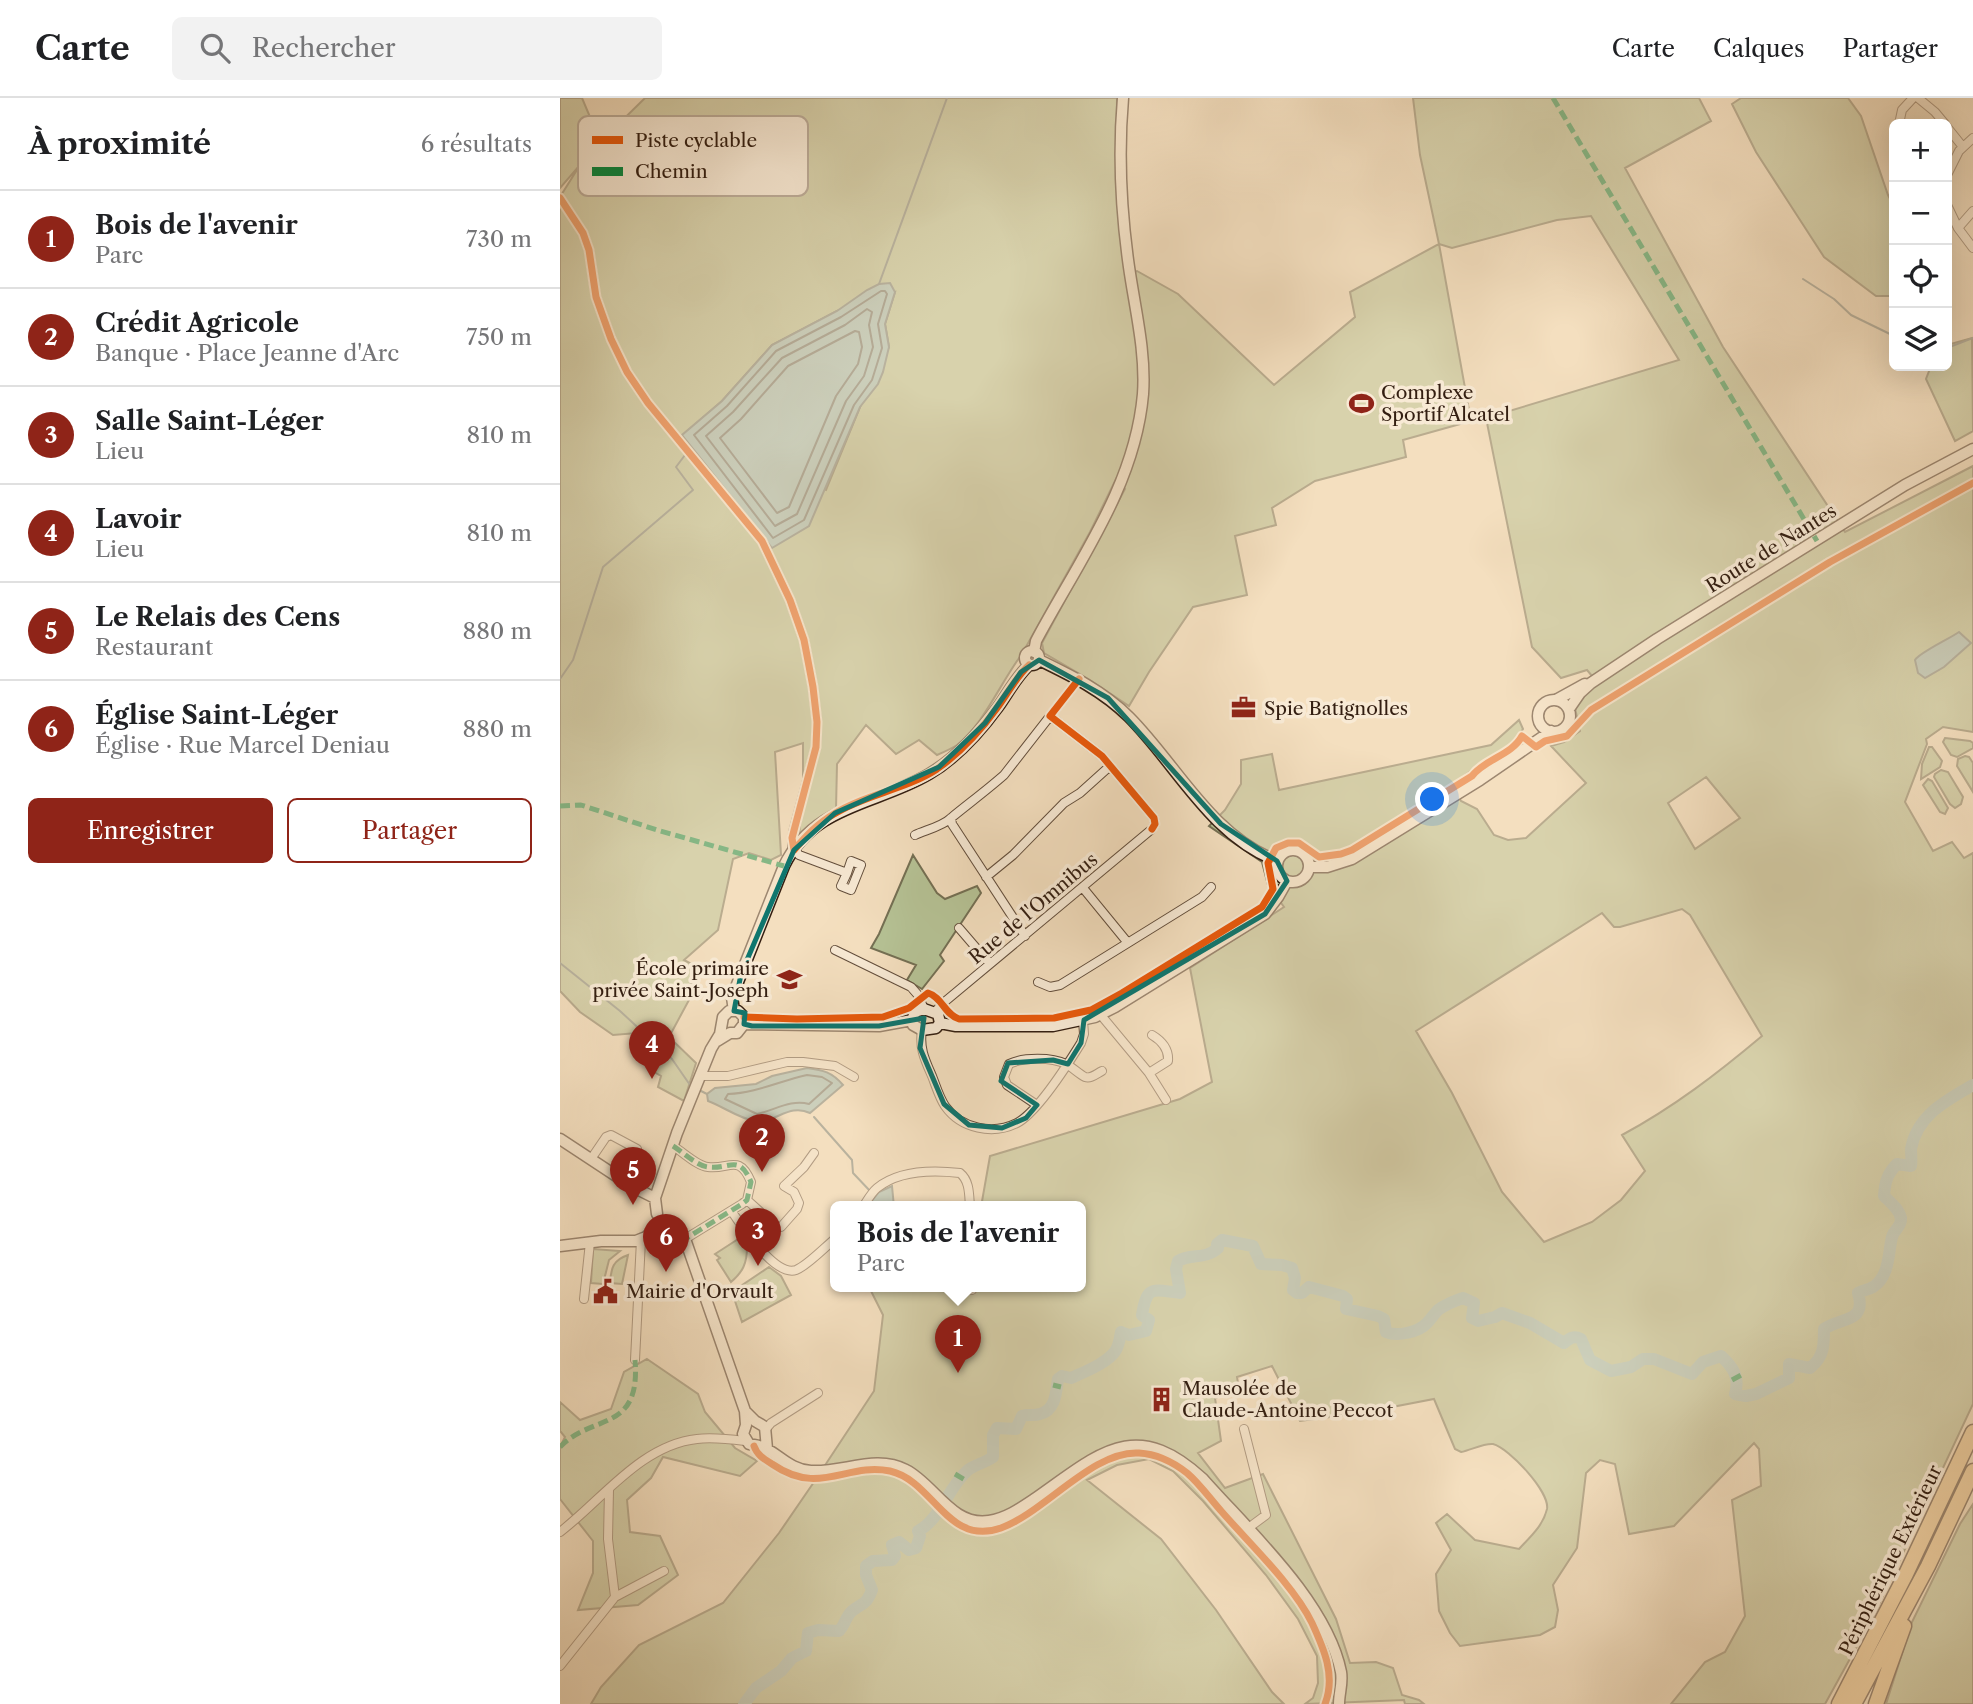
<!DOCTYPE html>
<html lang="fr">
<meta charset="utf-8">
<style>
:root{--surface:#fff;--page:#f2f2f2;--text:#202124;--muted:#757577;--line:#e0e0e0;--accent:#8f2418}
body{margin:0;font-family:"Libre Caslon Text",serif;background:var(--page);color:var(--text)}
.controls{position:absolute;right:21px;top:21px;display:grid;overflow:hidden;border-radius:10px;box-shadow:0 7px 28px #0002}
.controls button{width:63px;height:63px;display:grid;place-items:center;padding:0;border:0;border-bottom:2px solid var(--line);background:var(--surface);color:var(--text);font:35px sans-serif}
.you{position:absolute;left:873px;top:702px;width:24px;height:24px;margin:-18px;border:5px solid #fff;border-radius:50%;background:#1a73e8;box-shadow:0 0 0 10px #1a73e833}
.badge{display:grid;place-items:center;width:46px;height:46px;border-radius:50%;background:var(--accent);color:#fff;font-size:23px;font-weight:700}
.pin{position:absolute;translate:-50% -58px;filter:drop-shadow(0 2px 4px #0008)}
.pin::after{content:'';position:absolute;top:37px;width:24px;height:21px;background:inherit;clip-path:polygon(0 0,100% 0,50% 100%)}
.popup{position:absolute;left:270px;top:1103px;width:256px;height:91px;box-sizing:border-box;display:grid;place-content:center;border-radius:10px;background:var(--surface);filter:drop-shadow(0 2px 5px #0005);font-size:23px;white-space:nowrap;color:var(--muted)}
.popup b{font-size:26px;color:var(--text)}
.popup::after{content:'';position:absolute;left:50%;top:100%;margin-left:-14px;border:14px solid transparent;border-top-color:var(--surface)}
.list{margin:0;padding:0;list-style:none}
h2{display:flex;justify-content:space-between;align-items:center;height:91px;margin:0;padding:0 28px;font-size:30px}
h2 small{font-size:23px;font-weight:400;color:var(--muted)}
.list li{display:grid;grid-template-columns:46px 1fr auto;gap:21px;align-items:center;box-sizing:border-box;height:98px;padding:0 28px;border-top:2px solid var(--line)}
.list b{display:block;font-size:26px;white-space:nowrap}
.list p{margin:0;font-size:23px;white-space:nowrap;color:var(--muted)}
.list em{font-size:23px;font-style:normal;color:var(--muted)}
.actions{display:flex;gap:14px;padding:21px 28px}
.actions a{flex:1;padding:16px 0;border:2px solid var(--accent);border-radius:10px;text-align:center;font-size:24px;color:var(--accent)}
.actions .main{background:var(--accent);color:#fff}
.icon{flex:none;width:38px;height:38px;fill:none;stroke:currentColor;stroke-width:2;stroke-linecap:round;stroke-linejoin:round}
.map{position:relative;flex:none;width:1413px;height:1606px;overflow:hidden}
header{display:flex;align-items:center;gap:42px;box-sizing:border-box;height:98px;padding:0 35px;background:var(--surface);border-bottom:2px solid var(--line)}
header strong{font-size:33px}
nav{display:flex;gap:38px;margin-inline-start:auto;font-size:24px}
.search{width:490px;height:63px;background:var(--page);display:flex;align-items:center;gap:18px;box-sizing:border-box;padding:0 24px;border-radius:10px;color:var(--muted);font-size:26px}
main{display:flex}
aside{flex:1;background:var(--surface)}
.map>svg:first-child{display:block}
.green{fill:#b6c396;stroke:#747054;stroke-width:2;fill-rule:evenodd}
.water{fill:#9cbcb7;stroke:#727d75;stroke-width:2}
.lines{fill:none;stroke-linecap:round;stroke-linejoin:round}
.shore{stroke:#686d64;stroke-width:2}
.stream{stroke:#727d75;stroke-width:2}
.river{stroke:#9cbcb7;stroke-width:12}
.street-casing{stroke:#634e3c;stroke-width:10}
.secondary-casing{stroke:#331e11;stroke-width:13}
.highway-casing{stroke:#331e11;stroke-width:17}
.street{stroke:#f8ead5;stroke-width:8}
.secondary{stroke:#f8ead5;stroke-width:10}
.highway{stroke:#eac080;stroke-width:14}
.quiet{stroke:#00873e;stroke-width:5;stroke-dasharray:10 5;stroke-linecap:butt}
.cycleway-casing{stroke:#f8ead5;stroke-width:11}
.cycleway{stroke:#e8590c;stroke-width:7}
.marked{fill:none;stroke:#0f766e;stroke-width:5;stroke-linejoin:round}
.labels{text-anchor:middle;stroke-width:7;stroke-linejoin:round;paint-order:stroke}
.poi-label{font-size:19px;fill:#331e11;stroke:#f8ead5;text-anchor:start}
.street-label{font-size:19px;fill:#331e11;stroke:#f8ead5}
.key{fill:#f8ead5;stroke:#bdad9a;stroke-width:2}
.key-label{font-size:19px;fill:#331e11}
</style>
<header>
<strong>Carte</strong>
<div class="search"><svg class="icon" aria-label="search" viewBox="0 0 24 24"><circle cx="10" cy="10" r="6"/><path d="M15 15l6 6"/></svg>Rechercher</div>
<nav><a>Carte</a><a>Calques</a><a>Partager</a></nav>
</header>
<main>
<aside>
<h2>À proximité<small>6 résultats</small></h2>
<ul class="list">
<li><span class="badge">1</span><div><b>Bois de l'avenir</b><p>Parc</p></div><em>730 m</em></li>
<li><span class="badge">2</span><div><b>Crédit Agricole</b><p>Banque · Place Jeanne d'Arc</p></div><em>750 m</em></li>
<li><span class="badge">3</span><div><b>Salle Saint-Léger</b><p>Lieu</p></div><em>810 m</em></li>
<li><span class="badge">4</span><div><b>Lavoir</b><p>Lieu</p></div><em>810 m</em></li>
<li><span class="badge">5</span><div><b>Le Relais des Cens</b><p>Restaurant</p></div><em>880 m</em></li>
<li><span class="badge">6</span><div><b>Église Saint-Léger</b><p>Église · Rue Marcel Deniau</p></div><em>880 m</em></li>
</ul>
<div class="actions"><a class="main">Enregistrer</a><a>Partager</a></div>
</aside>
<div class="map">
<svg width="1413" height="1606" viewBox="0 0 1413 1606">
<rect width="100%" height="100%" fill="#f4dfbf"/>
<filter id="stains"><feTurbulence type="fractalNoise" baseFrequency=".00286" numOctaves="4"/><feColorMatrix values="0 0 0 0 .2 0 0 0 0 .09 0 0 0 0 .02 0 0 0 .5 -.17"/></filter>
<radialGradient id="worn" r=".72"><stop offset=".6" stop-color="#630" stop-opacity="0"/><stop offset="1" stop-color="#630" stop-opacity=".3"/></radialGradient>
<path class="green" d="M0,0H22L30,19L26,58L85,0H557L556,72L566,177L577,173L618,196L714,287L795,219L790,194L879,146L860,57L853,0H1139L1151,23L1065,70L1163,249L1285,434L1413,368V634L1383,629L1366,641L1367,646L1345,704L1373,753L1392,744L1404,760L1413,755V1306L1313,1519L1265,1606H1111L1145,1564L1165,1554L1185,1518L1172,1402L1201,1388L1199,1351L1194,1345L1114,1428L1069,1436L1055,1366L1040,1362L1026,1375L1017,1450L993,1487L998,1512L995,1529L980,1537L900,1548L890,1535L879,1513L876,1476L891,1452L876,1425L887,1416L915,1442L959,1451C970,1439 983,1428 987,1411C990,1394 949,1350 933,1346C924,1345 911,1352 901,1354L895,1351L874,1301L801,1315L740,1323L712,1268L677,1279L679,1291L655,1300L661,1343L638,1355L665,1390L703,1376L776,1521L790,1565L816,1564L833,1570L842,1597L859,1602L864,1606H845L844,1602L745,1606L753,1600L758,1585L757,1558L738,1521L706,1477L643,1403L613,1373L589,1361L557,1367L527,1382L601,1441L656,1512L712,1594L724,1606H31L41,1589L79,1547L163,1505L219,1435L254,1384L314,1293L323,1217L309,1189H367L405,1195L406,1189H520V1109H421L430,1058L620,1001L652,984L630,870L724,809L708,787L702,764L649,728L665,712L681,686V662L712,656L719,692L931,647L959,622L963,631C951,651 933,656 915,670C907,675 900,681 892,687L901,703L917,711L934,737L948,742L966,740L1026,685L991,648L1004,644L1020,633L1015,610L1025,596L1038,585L1027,572L1001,580L972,549L926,320L1119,262L1031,118L997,122L892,150L879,146L911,323L843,342L846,359L755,383L712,410L716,427L675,438L687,497L633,509L589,574L569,608L530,582L484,555L482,545L565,391L556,381L530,434L462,556C442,582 422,629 397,647C391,651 384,654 377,657L359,642L336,656L306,627L277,666L276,711L239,739L243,694V645L215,654L221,757L211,762L189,755L173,761L158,832L124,862L137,869L130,884L136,889L109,939L136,965L124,1003L98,989L101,978L89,971L77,935L53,937L20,914L0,893V99L20,67L0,90ZM335,194L325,226L329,249L300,309L266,392L123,337L162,303L212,247L277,213ZM1146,679L1180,720L1135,751L1108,705ZM1122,811L1130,817L1202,938C1158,975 1114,1009 1062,1037L1085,1073L1061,1102L1032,1124L984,1144L942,1094L892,995L856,933L1042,815L1054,829H1060Z
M1181,0H1288L1301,18L1328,97L1334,108V198H1316L1264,159L1196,54L1172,6Z
M1412,240L1413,333L1395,343L1366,281L1371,268H1387V247Z
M1385,640L1410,643L1413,645V650L1397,659L1391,657L1383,644Z
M1369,649H1372L1382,663L1380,669L1361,681L1362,666Z
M1405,658L1409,659L1413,665V694L1397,668L1398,661Z
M1381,672L1388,674L1403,699L1401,706L1395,710L1390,706L1374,679L1375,676Z
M1368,681L1372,683L1388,710L1385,716L1380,714L1363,687Z
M353,757L377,795L385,801L417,788L421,795L380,857L384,863L362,891L347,882L356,867L311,850L319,836Z
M186,1136L189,1139L183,1143L187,1149C187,1165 183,1174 171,1184L157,1162L160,1160L155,1156Z
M33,1151L60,1153L49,1162L43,1186L31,1185Z
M68,1157L62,1186L50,1185C51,1170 53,1162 68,1157Z
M209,1169L221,1178L231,1197L182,1224L172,1194Z
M87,1261L138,1296L145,1314L175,1350L197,1363L180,1378L103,1359L91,1380L67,1402L70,1434L100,1438L118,1477L78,1507L18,1512L33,1475V1443L0,1401V1349L5,1339L0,1333V1304L20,1322L51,1311L64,1274Z
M1413,1406V1606H1326L1352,1524L1400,1426Z"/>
<path class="water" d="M330,185L335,194L325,226L329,249L323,274L318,286L300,309L249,428L212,450L122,337L162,303L212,247L277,213L307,192L319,186Z
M1399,534L1411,545L1384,569L1365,580L1358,575L1355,562C1359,555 1389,541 1399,534Z
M247,970C263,972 272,974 283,987L250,1015C229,1005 216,1025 195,1023C180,1021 162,1008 148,1003L147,996L155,990L196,986L212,978Z
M332,1088L334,1109H307L319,1094Z"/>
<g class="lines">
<path class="shore" d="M321,193H325L327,196L318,226L322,250L312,282L294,307L244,422L213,440L134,337L167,308L216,253L281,219Z
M307,211L312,214L309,227L313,249L304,278L286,303L237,416L215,428L146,338L173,314L222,260L285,227Z
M295,233L299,234L302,249L298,266L276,298L229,409L217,415L160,340L181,321L228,268Z
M247,977L262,979L272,985L249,1006C231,1001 215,1012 197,1016L165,1001L168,996C196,995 220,983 247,977Z"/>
<path class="stream" d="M1243,181L1274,201L1291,217L1334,238
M319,186L387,0
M1387,250L1413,240
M0,581L13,562L43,469L133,392L116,369L125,357
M0,865L60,913L112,961L130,987
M141,993L147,996
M254,1019L292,1062L293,1075L311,1094"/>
<path class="river" d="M184,1606L196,1590L221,1573L232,1560L246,1553L248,1535L258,1532L279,1533C285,1527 286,1518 292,1513C304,1504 306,1507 312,1492L306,1477V1468L313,1463L332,1462L335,1458L332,1447L339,1444L349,1452L356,1450L360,1438L358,1433C381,1421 388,1389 408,1372C416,1366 425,1365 433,1359V1337L437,1330L456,1331L462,1318C468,1316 474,1318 480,1316C496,1312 496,1294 498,1281L502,1278L511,1280C524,1274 548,1265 556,1252C559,1247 560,1239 561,1234L569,1237L586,1233L589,1222L582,1217C587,1186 593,1192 620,1195L616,1171L618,1163C632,1155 645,1162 658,1150L657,1146L662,1142L693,1148L701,1166L722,1167L732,1170L735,1180L733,1192L737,1195H742L749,1189L783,1198L787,1201L786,1211L818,1218L824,1221L826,1234C837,1239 859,1234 867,1225C871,1221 874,1216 878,1212C886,1206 894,1203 903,1200L914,1205L912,1220L918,1223L935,1219L942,1215L970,1225L1004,1245C1009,1241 1013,1237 1021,1241L1030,1262L1051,1273L1071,1269L1083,1261H1094L1132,1276L1143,1264L1161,1258C1173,1269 1180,1279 1175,1296L1186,1298L1196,1296L1229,1280V1266L1250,1270C1264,1259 1264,1248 1264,1231C1281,1219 1307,1225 1298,1195C1303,1192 1308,1192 1313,1189C1330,1178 1328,1155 1332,1139C1334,1131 1342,1129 1341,1120C1339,1111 1330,1104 1324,1098C1325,1084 1327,1076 1337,1066L1351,1068C1352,1062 1351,1056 1351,1051C1357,1017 1387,1002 1413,987"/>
<defs>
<path id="street" d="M1358,0L1375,14L1385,26
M1339,26L1342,12L1353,0
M1387,29L1403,49
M1387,77L1399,53L1413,40
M0,100L23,135L29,152L36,199L51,241L67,274L88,305L202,443L230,502L244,542L253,589L257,624L256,649L233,734L232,748L239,757L287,775L281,788L291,792L301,767L291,763L287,775
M1387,107L1398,130L1413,150
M1398,130L1413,113
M391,720L392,726L465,838
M355,737C366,732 383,728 391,720C408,706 427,692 444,677L519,581
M426,779L453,757L504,705L520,695L550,668
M523,790L568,845
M399,830L430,866
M275,852L351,889L358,897L364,911
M478,884L490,889L500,887L642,799L651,789
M375,914L382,906L592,731L595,726L594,720L542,658L490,618
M540,916L589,975L606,1002
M362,932C359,950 365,962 372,978C376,988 379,999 385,1008C401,1031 433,1037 457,1025C478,1014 508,966 521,945L524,936L523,922
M589,975L608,963C609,951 602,943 592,937
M140,978H168L227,964H243L275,968L294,979
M477,1007L447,987L444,979L449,966C463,959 492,959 506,966C512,969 519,976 525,979C531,981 536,976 542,973
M113,1048C123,1054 137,1068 148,1069C169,1072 179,1055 191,1084L187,1102L182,1106L125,1141
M31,1061L46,1039L51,1037L77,1051
M187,1102L217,1129H221L237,1111L239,1105L234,1094L224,1088L244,1069L254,1055
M303,1109C307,1103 311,1095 317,1090C339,1072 374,1072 400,1075C410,1083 409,1097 410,1109
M172,1114C183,1129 215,1179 236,1172C247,1168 266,1148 276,1140
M412,1189V1192
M24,1201L30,1144
M75,1262L81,1142
M206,1331L211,1325L258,1295
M684,1331L706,1417L687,1431
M0,1434C42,1402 81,1347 137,1341C153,1339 169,1341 185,1343
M55,1499L104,1473
M0,1568L55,1499L48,1441L49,1392"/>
<path id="secondary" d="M465 560a7 7 0 1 1 14 0a7 7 0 1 1-14 0Z
M474,554L476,543C518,464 575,388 583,296C586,254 575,211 569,169C561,113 558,57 563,0
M479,562C512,578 543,593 569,619C617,667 650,737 717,763
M996,602L1025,586
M978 618a16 16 0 1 1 32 0a16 16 0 1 1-32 0Z
M1009,611L1020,595L1031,585L1097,541L1345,387L1413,351
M717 768a16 16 0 1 1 32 0a16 16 0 1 1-32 0Z
M749,769H767L792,761L920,682L991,633
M174,913L172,899L224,768C254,706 317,707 369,676C396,660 419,635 438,609C448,595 456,579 469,567
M352,922L355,914L364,911L378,916L380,925
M352,922L353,927L362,932L376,930L380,925
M380,925L396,928H493L535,919L555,909L705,816L718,799L727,783
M184,926L319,928L352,922
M157,943L170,935H177L184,926
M0,1041L73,1089L95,1100
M97,1116L95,1100L117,1035L151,951L160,936L163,919L169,913H178L184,919V926
M109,1130L125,1141L185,1313L186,1327L183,1336L189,1346C193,1347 196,1347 199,1348C216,1352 228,1372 251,1373C283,1375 316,1356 346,1372C374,1386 392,1429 429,1423C447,1420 461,1410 476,1400C539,1356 575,1318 643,1381C689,1433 767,1504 781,1574C783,1585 779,1595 779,1606
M0,1148L41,1143H76L86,1139L94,1131
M185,1313L195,1323L205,1329L207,1351"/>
<path id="highway" d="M1279,1606L1346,1476L1413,1334
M1294,1606L1368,1468L1413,1373
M1316,1606L1344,1528"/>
</defs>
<use href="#street" class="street-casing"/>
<use href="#secondary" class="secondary-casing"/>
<use href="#highway" class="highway-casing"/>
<use href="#street" class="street"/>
<use href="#secondary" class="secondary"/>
<use href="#highway" class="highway"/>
<path class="quiet" d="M993,0L1257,443
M0,708L21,707L97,732L224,768
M113,1048C123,1054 137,1068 148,1069C169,1072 179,1055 191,1084L187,1102L182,1106L125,1141
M1172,1282L1185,1275
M493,1287L501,1289
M0,1349C33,1315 81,1335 75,1262
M395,1376L407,1383"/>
<defs>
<path id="cycleway" d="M0,100L23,135L29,152L36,199L51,241L67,274L88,305L202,443L230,502L244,542L253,589L257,624L256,649L232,740L234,752
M519,581L490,618L542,658L594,720L595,726L592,731
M234,752C246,738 258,725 274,716C306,696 345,692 377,671C400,655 421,632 437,610C448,595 456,579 469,567
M184,919L237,921L323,919L349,910L368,895C382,899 385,917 399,921L494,920L531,912L562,895L702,809L713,791L708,765L716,750L728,745H739L759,759L781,756L792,752L912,678C925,661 952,657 962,638L976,649L985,643L1007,638L1031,612L1270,464L1413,385
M194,1348C197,1357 204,1361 212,1366C260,1399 286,1364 330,1373C374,1383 387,1449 441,1430C485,1414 533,1352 579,1355C596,1356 613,1364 627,1375C640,1386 651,1402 662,1414C690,1446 734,1488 752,1525C764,1551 776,1578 765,1606"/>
</defs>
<use href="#cycleway" class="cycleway-casing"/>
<use href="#cycleway" class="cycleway"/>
</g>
<path d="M0 0H1413V1606H0ZM479,562L548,600L661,726L717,763L727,783L705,816L524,922L521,945L508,966L493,962L448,965L441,983L477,1007L466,1020L442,1030L409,1027L384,1006L360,950L364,920L319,928H192L184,926L185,915L174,913L181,876L234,752L275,715L379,669L425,625L461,574Z" fill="#f4dfbf" fill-opacity=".55" fill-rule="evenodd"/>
<path class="marked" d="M479,562L548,600L661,726L717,763L727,783L705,816L524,922L521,945L508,966L493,962L448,965L441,983L477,1007L466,1020L442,1030L409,1027L384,1006L360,950L364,920L319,928H192L184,926L185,915L174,913L181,876L234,752L275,715L379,669L425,625L461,574Z"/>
<defs>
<symbol id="stadium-bare" viewBox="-9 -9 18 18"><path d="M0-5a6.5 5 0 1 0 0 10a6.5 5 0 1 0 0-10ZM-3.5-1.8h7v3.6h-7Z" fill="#8f2418" stroke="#f8ead5" stroke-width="2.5" paint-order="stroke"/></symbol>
<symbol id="office-bare" viewBox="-9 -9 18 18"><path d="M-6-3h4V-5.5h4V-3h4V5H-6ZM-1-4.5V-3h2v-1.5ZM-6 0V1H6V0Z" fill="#8f2418" stroke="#f8ead5" stroke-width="2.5" paint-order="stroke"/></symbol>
<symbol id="school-bare" viewBox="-9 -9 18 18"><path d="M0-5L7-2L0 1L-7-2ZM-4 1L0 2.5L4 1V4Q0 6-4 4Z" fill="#8f2418" stroke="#f8ead5" stroke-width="2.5" paint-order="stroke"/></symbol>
<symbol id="civic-bare" viewBox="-9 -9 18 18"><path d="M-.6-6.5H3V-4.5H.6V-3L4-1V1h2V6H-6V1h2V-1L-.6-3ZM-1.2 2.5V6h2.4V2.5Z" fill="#8f2418" stroke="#f8ead5" stroke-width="2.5" paint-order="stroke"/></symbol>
<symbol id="building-bare" viewBox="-9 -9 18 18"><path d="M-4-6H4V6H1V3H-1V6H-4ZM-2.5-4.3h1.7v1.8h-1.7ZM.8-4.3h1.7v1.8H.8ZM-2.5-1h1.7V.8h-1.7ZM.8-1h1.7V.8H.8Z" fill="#8f2418" stroke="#f8ead5" stroke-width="2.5" paint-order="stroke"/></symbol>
</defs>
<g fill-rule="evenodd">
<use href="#stadium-bare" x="784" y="288" width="35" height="35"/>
<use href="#office-bare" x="666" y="592" width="35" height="35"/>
<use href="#school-bare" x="212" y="864" width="35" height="35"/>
<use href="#civic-bare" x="28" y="1176" width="35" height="35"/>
<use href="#building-bare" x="584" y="1284" width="35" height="35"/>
</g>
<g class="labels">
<g class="poi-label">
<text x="821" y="301">Complexe<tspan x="821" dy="22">Sportif Alcatel</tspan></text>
<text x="704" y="617">Spie Batignolles</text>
<text x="209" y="877" text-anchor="end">École primaire<tspan x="209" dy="22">privée Saint-Joseph</tspan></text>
<text x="66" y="1200">Mairie d'Orvault</text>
<text x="622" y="1297">Mausolée de<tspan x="622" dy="22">Claude-Antoine Peccot</tspan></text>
</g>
<g class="street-label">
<text transform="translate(1211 450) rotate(-32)" y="7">Route de Nantes</text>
<text transform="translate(473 810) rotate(-40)" y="7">Rue de l'Omnibus</text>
<text transform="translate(1330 1462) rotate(-64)" y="7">Périphérique Extérieur</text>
</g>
</g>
<rect x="18" y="18" width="230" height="80" rx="10" class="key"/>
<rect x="32" y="38" width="31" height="8" fill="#e8590c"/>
<rect x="32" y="69" width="31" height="9" fill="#00873e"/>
<g class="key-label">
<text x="75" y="49">Piste cyclable</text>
<text x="75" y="80">Chemin</text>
</g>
<rect width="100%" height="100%" filter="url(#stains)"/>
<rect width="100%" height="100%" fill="url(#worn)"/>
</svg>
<div class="controls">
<button>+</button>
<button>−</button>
<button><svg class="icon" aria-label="locate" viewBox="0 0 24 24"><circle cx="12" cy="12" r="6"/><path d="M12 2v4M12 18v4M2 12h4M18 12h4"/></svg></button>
<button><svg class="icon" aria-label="layers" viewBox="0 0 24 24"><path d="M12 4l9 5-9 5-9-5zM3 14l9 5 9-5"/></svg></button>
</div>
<div class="you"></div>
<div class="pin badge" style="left:398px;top:1275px">1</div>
<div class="popup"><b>Bois de l'avenir</b>Parc</div>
<div class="pin badge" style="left:202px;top:1074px">2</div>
<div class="pin badge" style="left:198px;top:1168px">3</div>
<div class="pin badge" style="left:92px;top:981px">4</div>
<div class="pin badge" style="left:73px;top:1107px">5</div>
<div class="pin badge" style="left:106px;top:1174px">6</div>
</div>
</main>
